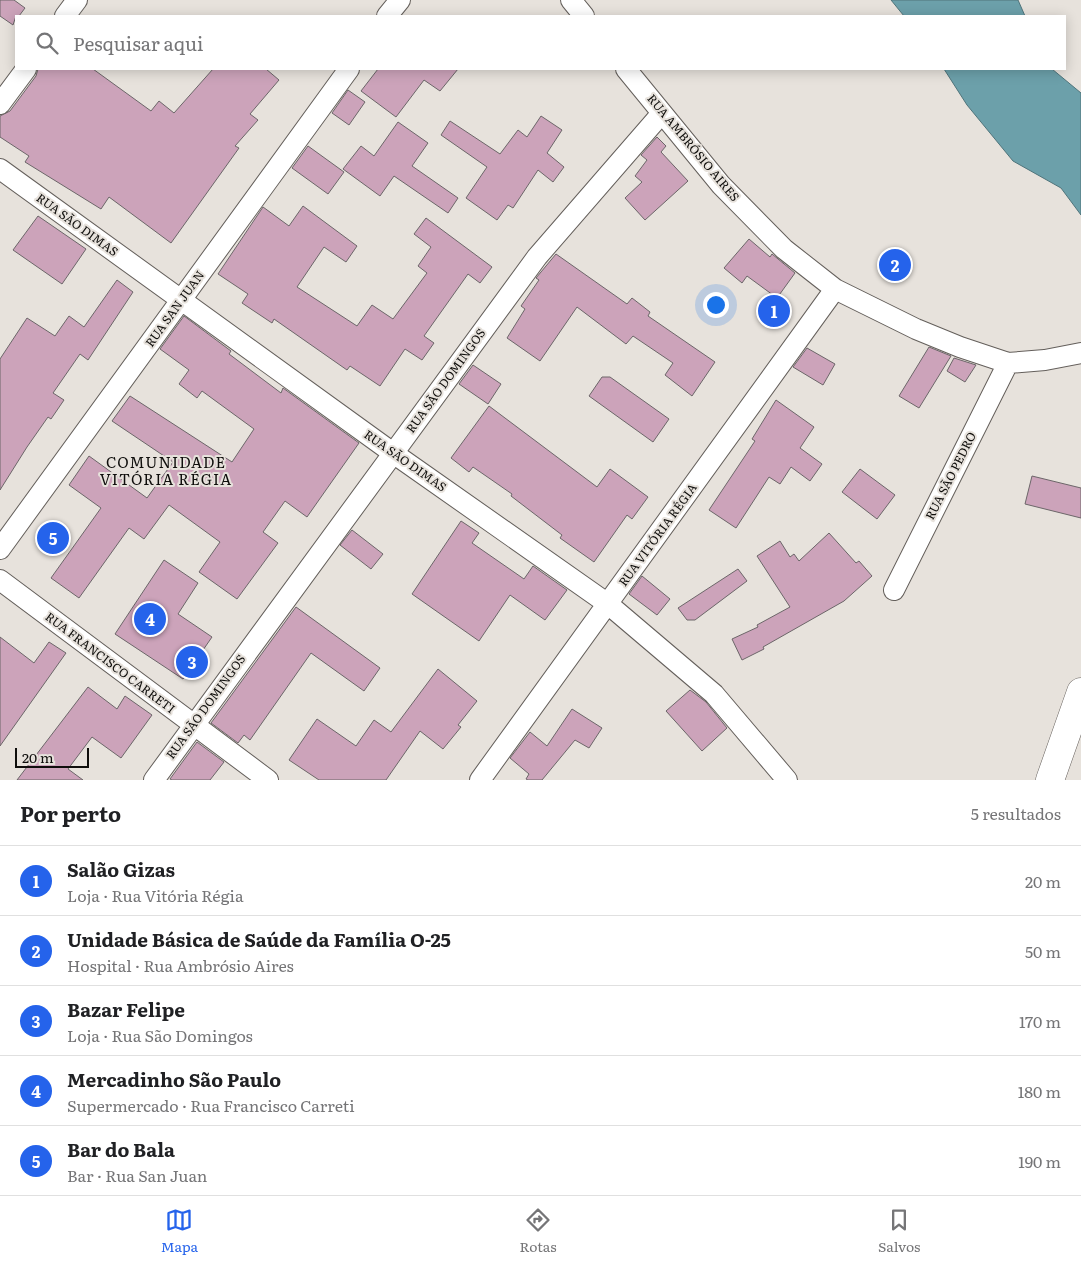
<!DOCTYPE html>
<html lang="pt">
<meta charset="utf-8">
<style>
:root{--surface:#fff;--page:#f2f2f2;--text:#202124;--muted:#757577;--line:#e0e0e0;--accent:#2563eb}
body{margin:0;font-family:Literata,serif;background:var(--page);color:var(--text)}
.scale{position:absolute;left:15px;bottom:12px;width:74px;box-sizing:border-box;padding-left:5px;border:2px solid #0f0e0c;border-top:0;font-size:14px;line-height:18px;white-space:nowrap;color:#0f0e0c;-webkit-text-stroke:4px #e7e2dc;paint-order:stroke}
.you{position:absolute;left:715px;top:304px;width:18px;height:18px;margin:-12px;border:4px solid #fff;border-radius:50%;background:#1a73e8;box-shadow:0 0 0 8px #1a73e833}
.badge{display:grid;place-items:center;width:32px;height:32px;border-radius:50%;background:var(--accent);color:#fff;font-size:16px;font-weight:700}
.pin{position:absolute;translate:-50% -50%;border:2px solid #fff;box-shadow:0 1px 5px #0006}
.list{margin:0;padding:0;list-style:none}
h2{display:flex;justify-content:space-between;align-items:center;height:65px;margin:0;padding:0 20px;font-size:21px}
h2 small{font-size:16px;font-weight:400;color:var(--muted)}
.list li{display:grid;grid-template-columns:32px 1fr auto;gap:15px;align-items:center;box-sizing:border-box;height:70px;padding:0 20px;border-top:1px solid var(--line)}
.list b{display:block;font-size:19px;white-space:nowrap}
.list p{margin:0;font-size:16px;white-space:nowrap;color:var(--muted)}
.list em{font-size:16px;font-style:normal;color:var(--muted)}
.icon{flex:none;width:28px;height:28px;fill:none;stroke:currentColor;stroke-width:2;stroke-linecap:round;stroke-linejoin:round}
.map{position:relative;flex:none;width:1081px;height:780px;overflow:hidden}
.search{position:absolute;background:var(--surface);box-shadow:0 2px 12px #0003;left:15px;right:15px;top:15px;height:55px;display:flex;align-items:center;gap:12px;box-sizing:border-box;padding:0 18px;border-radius:0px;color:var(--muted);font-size:19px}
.sheet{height:415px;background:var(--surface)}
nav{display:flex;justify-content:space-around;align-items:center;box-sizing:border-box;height:70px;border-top:1px solid var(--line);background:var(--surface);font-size:14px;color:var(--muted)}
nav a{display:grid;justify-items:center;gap:2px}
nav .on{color:var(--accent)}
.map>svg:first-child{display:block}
.water{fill:#6ca0aa;stroke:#50747b}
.building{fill:#cca3ba;stroke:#6c6669}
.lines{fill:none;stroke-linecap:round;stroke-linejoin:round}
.street-casing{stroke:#645f5b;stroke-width:22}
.primary-casing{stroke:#645f5b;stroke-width:29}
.street{stroke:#fff;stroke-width:20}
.primary{stroke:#fff;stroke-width:28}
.labels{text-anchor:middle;stroke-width:4;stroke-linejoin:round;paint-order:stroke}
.street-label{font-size:12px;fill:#0f0e0c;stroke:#e7e2dc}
.quarter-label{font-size:15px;letter-spacing:1px;fill:#0f0e0c;stroke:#e7e2dc}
</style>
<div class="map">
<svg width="1081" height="780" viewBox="0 0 1081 780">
<rect width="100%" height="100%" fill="#e7e2dc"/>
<path class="water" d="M891,0H1018L1025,16H904Z
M944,69H1052L1081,93V215L1061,188L1013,161L967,105Z"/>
<path class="building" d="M0,0H14L25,8L19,16H16L13,25L0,16Z
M38,69H93L151,111L159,101L174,113L213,69H266L279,80L250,114L258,120L235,146L239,148L171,243L109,197L101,209L25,162L29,156L0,137V116L10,111L36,76Z
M378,69H458L440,91L424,80L396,117L361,91Z
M348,90L365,102L349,125L332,113Z
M541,116L562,130L547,153L564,167L553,182L538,170L513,208L508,205L497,220L466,198L487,167L441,135L450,121L500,154L518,130L527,137Z
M398,122L428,143L412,166L458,198L448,213L394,176L380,196L343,169L361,146L374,156Z
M657,137L666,146L661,152L688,181L645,220L625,198L642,182L635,176L647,160L641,155Z
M308,146L344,172L328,194L292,168Z
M303,206L357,246L346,262L324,247L297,287L357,326L372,305L393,319L427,273L418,266L431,247L414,234L426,218L492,267L480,283L468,274L424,336L434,343L422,360L405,349L380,386L350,366L347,370L274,319L272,323L242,303L248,294L218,274L263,207L289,226Z
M38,216L86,249L62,284L13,250Z
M749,239L770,257L772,254L795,273L777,298L747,276L742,283L724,268Z
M556,254L627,304L632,298L650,312L648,316L715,362L692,396L665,375L673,363L633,336L626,344L577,307L540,361L507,338L525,309L521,306L539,280L536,278Z
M117,280L133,292L88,360L80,354L53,393L64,400L51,419L48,417L27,447L0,490V359L27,318L55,336L69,316L84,327Z
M184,316L231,351L229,354L281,393L283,388L359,443L307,517L285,501L263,532L278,543L237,599L199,572L220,542L169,505L144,539L129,528L79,598L51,578L101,508L69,485L89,456L147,498L173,462L112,421L130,396L232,462L254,429L202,391L197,398L179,384L189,370L160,349Z
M929,347L951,356L919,408L899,396Z
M807,348L835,364L823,385L793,367Z
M954,358L976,365L965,382L947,371Z
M473,365L501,384L488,404L459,384Z
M602,377H610L669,419L653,442L589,396Z
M776,400L814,427L800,448L822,464L810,481L791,467L780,484L769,477L736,528L709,510L755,441L752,439Z
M489,406L597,487L610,469L648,497L632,519L627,515L594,562L560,538L562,535L511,496L512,494L473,467L469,472L451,458Z
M860,469L895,495L877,519L842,492Z
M1032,476L1081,488V518L1025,504Z
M461,521L479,533L472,543L524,579L533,566L567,590L545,620L510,595L479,641L412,594Z
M352,530L383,554L371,569L340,545Z
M829,533L856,563L859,561L872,576L844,601L763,647L764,649L742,660L732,639L758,627L757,625L790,607L757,556L780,541L790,557L794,554L799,561Z
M164,560L198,583L178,614L212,637L183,679L115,634Z
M738,569L747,581L695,620H687L678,608Z
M642,576L670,599L657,615L629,594Z
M296,607L380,668L364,691L311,653L250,740L244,735L238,743L211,723Z
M0,637L34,663L49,642L66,653L0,746Z
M438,669L477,701L458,725L461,727L443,749L420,731L386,780H319L289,760L317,719L356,746L374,720L391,732Z
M88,687L117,709L125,696L152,715L121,758L92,737L68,769L83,780H17Z
M690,690L706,702L727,728L702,751L666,711Z
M572,709L602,728L589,748L575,740L542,780H528L526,779L529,774L510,758L530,732L547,746Z
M197,742L224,762L210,780H172L170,779Z"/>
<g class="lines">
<defs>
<path id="street" d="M571,0L584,16
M65,16L77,0
M387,16L400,0
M626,69L721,185L784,249L835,289L916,329L960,347L1008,363L1045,360L1081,353
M0,104L26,69
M0,169L393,453L608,604L714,694L787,780
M0,549L349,69
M0,580L268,780
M894,590L1008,363
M154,780L537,257L662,113
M480,780L835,289"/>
<path id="primary" d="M1050,780L1081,692"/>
</defs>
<use href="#street" class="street-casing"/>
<use href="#primary" class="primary-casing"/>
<use href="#street" class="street"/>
<use href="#primary" class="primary"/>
</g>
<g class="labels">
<g class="street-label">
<text transform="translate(693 148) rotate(50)" y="4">RUA AMBRÓSIO AIRES</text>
<text transform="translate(77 225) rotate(36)" y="4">RUA SÃO DIMAS</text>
<text transform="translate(175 309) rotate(-54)" y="4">RUA SAN JUAN</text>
<text transform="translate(446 381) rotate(-54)" y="4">RUA SÃO DOMINGOS</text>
<text transform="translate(405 461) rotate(35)" y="4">RUA SÃO DIMAS</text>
<text transform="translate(951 476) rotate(-63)" y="4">RUA SÃO PEDRO</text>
<text transform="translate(658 535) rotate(-54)" y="4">RUA VITÓRIA RÉGIA</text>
<text transform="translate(110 663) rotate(37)" y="4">RUA FRANCISCO CARRETI</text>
<text transform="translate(206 707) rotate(-54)" y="4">RUA SÃO DOMINGOS</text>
</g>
<g class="quarter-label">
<text x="166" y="468">COMUNIDADE<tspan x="166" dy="17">VITÓRIA RÉGIA</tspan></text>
</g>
</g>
</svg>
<div class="scale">20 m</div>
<div class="you"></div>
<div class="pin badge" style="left:774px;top:311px">1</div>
<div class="pin badge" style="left:895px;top:265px">2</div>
<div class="pin badge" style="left:192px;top:662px">3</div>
<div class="pin badge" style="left:150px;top:619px">4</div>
<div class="pin badge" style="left:53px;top:538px">5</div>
<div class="search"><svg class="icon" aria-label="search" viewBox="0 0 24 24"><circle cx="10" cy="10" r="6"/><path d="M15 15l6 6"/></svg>Pesquisar aqui</div>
</div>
<section class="sheet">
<h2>Por perto<small>5 resultados</small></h2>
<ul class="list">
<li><span class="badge">1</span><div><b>Salão Gizas</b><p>Loja · Rua Vitória Régia</p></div><em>20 m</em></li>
<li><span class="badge">2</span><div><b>Unidade Básica de Saúde da Família O-25</b><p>Hospital · Rua Ambrósio Aires</p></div><em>50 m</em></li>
<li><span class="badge">3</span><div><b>Bazar Felipe</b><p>Loja · Rua São Domingos</p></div><em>170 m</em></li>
<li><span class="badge">4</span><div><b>Mercadinho São Paulo</b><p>Supermercado · Rua Francisco Carreti</p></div><em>180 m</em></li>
<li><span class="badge">5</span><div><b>Bar do Bala</b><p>Bar · Rua San Juan</p></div><em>190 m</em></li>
</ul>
</section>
<nav>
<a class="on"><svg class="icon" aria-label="map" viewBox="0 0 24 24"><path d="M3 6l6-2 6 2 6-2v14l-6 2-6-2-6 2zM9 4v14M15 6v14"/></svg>Mapa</a>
<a><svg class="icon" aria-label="directions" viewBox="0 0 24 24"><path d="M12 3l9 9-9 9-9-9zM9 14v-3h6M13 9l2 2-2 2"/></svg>Rotas</a>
<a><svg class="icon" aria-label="saved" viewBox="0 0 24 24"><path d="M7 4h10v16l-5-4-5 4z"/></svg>Salvos</a>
</nav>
